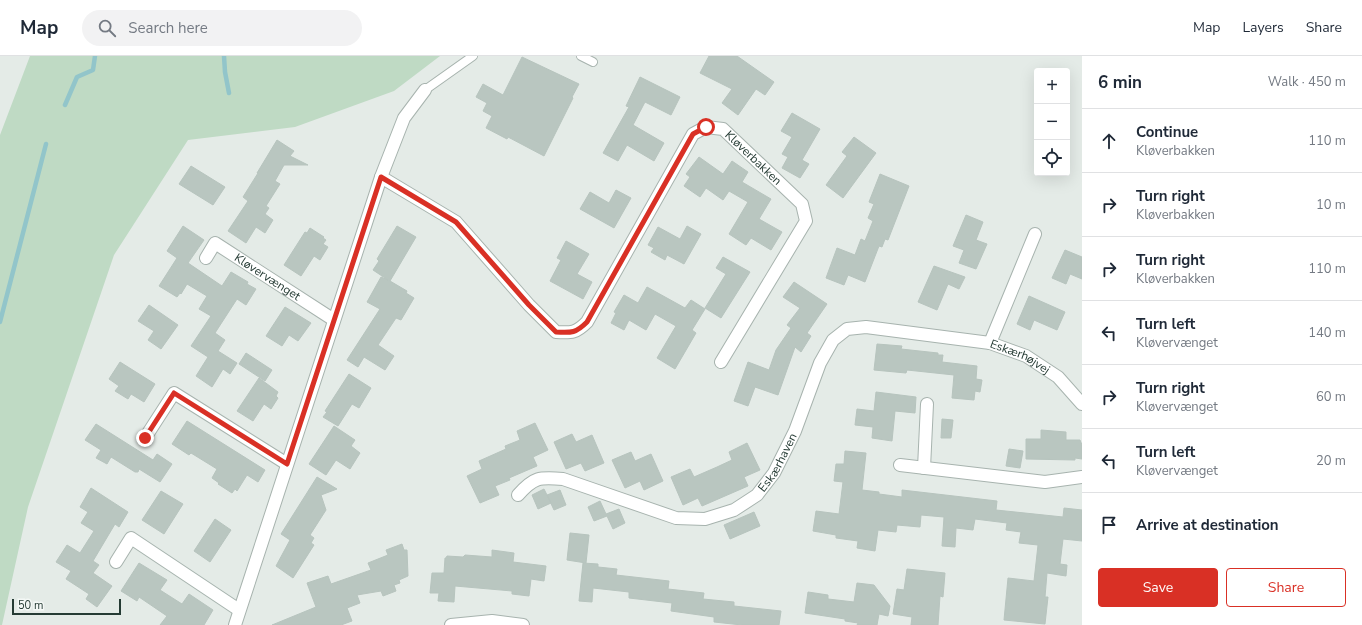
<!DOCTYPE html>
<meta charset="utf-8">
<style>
:root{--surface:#fff;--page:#f2f2f3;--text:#1f2937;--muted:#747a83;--line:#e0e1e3;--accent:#d93025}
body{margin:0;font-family:"Nunito Sans",sans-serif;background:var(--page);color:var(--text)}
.controls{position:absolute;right:12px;top:12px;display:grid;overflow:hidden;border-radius:4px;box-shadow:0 4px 16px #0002}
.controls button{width:36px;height:36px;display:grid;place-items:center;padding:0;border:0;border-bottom:1px solid var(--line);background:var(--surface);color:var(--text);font:20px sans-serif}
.scale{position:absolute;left:12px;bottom:10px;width:109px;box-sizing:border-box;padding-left:4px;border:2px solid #253b34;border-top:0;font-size:11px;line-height:14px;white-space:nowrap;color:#253b34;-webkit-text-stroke:3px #f4f8f6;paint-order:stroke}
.stop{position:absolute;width:12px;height:12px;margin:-9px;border:3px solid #d93025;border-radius:50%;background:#fff}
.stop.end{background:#d93025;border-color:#fff;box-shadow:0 1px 4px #0008}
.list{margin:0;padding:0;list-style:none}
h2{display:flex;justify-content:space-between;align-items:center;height:52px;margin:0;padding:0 16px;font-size:17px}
h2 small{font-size:13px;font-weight:400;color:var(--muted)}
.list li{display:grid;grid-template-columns:26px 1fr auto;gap:12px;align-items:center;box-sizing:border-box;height:64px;padding:0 16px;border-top:1px solid var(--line)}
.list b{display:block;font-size:15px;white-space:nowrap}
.list p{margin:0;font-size:13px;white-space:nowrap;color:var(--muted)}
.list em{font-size:13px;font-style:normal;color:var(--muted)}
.actions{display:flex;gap:8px;padding:12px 16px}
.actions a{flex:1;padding:9px 0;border:1px solid var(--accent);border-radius:4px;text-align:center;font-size:14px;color:var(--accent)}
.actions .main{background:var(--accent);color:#fff}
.icon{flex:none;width:22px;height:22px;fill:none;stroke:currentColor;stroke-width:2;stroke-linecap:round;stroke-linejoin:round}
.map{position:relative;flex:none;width:1082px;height:569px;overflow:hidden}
header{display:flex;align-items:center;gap:24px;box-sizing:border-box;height:56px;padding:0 20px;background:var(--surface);border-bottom:1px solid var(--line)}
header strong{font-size:19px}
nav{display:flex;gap:22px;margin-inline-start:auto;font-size:14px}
.search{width:280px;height:36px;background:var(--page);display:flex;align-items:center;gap:10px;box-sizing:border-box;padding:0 14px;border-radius:22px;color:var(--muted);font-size:15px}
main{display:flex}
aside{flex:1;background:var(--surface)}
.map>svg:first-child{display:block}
.green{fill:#bfdac4}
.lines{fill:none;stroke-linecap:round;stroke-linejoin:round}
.stream{stroke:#92c5ca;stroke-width:4.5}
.building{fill:#b9c6c0;stroke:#b7c4be}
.lane-casing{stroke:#a7b3ae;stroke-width:10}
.street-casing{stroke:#a7b3ae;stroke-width:14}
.lane{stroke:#fff;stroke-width:8}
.street{stroke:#fff;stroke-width:12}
.route{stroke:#d93025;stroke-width:5}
.labels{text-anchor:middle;stroke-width:4;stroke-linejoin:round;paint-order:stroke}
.street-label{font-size:12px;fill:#253b34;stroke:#f4f8f6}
</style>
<header>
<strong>Map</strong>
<div class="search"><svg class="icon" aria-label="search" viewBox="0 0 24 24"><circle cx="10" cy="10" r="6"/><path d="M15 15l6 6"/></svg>Search here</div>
<nav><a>Map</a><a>Layers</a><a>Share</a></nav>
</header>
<main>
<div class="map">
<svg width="1082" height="569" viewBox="0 0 1082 569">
<rect width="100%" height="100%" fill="#e4ebe7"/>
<path class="green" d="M30,0H440L394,35L295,71L188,84L114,199L28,451L2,569H0V79Z"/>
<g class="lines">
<path class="stream" d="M224,0L225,16L229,37
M65,49L77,21L93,14L95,0
M0,266L46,88"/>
</g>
<path class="building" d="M709,0H737L774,26L765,39L756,33L738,59L722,47L732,33L700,17Z
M522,1L579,28L572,41L573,42L544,100L508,81L507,83L486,72L492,60L483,55L487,47L476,41L483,28L503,39Z
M640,21L680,41L671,59L645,46L633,69L664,87L654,105L627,89L618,105L603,97L629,51L626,50Z
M792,57L820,73L802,104L809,108L800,122L782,112L788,101L782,98L792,81L781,75Z
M854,81L876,97L843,142L826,129L847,100L842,96Z
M277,84L294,95L290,100L308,109H284L275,125L280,128L266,150L269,152L265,158L273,164L265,177L256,171L246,187L228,175L248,145L243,141L258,117H257Z
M699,101L723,118L732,105L748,116L742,126L771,143L759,163L782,176L771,194L751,182L746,189L729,178L748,146L729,135L723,144L706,132L700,141L684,130L690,121L686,118Z
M191,110L225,131L213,149L179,128Z
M880,118L909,130L888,184L885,183L882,191L879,190L865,226L848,219L844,229L826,222L837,192L855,199L861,183L865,185L873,165L868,162L874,148L869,146Z
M616,134L631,142L614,172L580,153L590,136L609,147Z
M966,159L983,166L976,184L987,188L976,213L959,207L964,194L953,190Z
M183,170L204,184L188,207L222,230L231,216L248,226L247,228L256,233L246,249L237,243L215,277L225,284L218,295L237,307L230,318L223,313L212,331L196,320L208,301L191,290L211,260L199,253L207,240L187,228L181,238L180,237L177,241L159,230L177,202L167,195Z
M397,170L416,181L390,225L407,235L406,237L414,242L401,264L396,262L378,289L394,300L385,314L364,301L358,311L347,304L380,253L367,246L381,221L388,224L373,214L379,205L377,203Z
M687,170L701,178L684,208L667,199L665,204L651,196L654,192L648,189L658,171L680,183Z
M310,172L324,181L323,182L326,184L323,188L328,191L320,204L314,200L301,220L284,209L305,176L307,177Z
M566,185L589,198L577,218L592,226L583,243L550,225L561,204L557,202Z
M1065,194L1082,201V223L1070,218L1066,228L1052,222Z
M723,201L750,216L721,262L705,252L726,218L716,212Z
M934,210L965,221L959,233L948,228L937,254L918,246Z
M794,226L827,248L807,277L811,280L801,296L795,291L778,339L755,331L748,350L734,345L748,306L769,314L776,294L791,272L787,269L800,252L783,241Z
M647,231L685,252L691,244L705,253L692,274L696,277L675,313L657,302L676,270L655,258L646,274L629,264L624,274L611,267L616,257L614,256L624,239L638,247Z
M1029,240L1065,256L1057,274L1034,264L1030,274L1017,268Z
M149,249L178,269L161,293L148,284L154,275L138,265Z
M285,251L311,267L298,285L289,279L282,290L266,280Z
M877,288L902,290L901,293L938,297V299H943L942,306L977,310L976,323L982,324L980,336L975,335L974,344L952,342L954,319L907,314L906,317L874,314Z
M246,297L272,314L265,325L239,308Z
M120,306L155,328L144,346L131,338L128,343L115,335L119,330L109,323Z
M349,318L371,332L359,352L352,348L338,370L323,361L327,356L325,355Z
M259,322L278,336L276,340L278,342L271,353L264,348L253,365L237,355Z
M876,336L916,341L915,357L895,355L892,385L872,382L873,371L855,369L857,353L874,355Z
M942,363L953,364L951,382H941Z
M187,365L265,414L258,426L247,419L237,435L235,433L232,437L218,428L219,427L212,422L217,413L191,397L189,399L172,388Z
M535,367L548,394L533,401L537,410L509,422L510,424L495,430L499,439L480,447L467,420L482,413L479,405L506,393L505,390L520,384L517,375Z
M96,368L153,404L157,398L172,408L160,426L139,413L138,416H135L111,401L107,408L96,402L101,394L85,384Z
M334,370L355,384L351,390L360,397L350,413L336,404L326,419L309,408Z
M1041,374L1066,376V384H1080L1082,389V403L1075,402V404L1026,403V383H1041Z
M572,378L576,386L592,379L604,407L585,415L581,407L566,413L554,386Z
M747,387L760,414L744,421L748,430L702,450L698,442L683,449L671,421L690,413L694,421L717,411L732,404L729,396Z
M1009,393L1023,395L1020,412L1006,410Z
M845,395L866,397L862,434L879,436V438L902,441V434L997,445L996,454L1063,461L1064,452L1082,454V485L1063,483L1060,508L1067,509L1066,520L1047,517L1045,541H1048L1045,568L1004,564L1008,522L1034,525L1038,489L1019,487L1021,476L1006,474L1007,467L975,463L973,474L956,472L955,491L942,490L944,461L921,459L920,471L897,469L896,476L878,474L875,495L857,492L858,485L836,482V479L813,475L816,455L839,458L843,426L834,425L836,408H844Z
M631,396L635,405L651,398L663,425L644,434L640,425L625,432L612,404Z
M317,421L337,433L321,439L326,454L310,479L314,482L311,487L314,489L293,522L276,510L290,484L281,478Z
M91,432L128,456L119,471L115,468L93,505L99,509L93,517L112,530L97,551L86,543L89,538L66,523L71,515L56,506L67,489L80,497L94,475L81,467L88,456L80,451Z
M544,433L551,447L538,453L532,439Z
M560,434L566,449L554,454L547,439Z
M161,435L183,448L164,478L142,464Z
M600,445L606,458L619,453L625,467L613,473L607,460L594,465L588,451Z
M754,456L760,470L730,483L724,469Z
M215,463L231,474L210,506L194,495Z
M570,477L589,479L586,507L567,504Z
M402,488L404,494H407L408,520L399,524L400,527L394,529L396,535L383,540L381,535L357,539L360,547L347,552L352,565L341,569H272L316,551L307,527L328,520L331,528L371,514L368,507L388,499L386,494Z
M492,494L514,497L513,506L546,510L544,525L531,523L529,540L512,538V535L455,530L454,546L438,545L439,537H430L432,517H444L445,502H446L447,500L463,501L465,499L492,501Z
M139,507L167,524L160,534L182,548L189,538L213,554L204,569H160L167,560L139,541L137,545L121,535Z
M583,507L598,508V511L617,513L616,519L669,525L668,533L704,537L703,543L734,546V550L781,555L779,569H742L714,566V561L671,555L672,547L629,542V536L593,532L592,546L579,545Z
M907,513L945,517L943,541L940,540L938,569H911L912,561L893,558L897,533L904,534Z
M857,527L874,529L890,550L888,560L879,558L877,569H857L858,567L845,565V563L805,557L808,536L828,539V543L854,546Z"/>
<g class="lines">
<defs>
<path id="lane" d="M581,0L593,6
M425,34L473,0"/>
<g id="street">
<path id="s1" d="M381,121L456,166L529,249L556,276C572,277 576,277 587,266L693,78L706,71L723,73L802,148L806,165L721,306"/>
<path id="s2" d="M1035,178L990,287L1026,300L1058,321L1082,348"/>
<path id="s3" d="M206,202L215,187L334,264"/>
<path d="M145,382L174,337L287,408"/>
<path d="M900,409L1045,426L1082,421"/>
<path d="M924,412L927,348"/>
<path id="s4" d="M518,439C534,421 539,421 563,423L676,462L705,463L734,454L757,439L774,417L795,375L820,307L833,284L847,273L866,271L990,287"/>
<path d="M116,506L131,482L239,554"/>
<path d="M235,569L381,121L404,62L425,34"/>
<path d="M451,569L492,565L523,569"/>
</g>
</defs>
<use href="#lane" class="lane-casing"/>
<use href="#street" class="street-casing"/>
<use href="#lane" class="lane"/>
<use href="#street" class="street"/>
</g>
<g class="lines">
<path class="route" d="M145,382L174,337L287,408L381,121L456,166L529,249L556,276C572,277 576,277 587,266L693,78L706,71"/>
</g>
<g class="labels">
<g class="street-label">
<text dy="4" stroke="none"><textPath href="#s1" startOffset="560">Kløverbakken</textPath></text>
<text dy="4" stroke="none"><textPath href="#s3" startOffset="80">Kløvervænget</textPath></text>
<text dy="4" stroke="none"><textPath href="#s2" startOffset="151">Eskærhøjvej</textPath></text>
<text dy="4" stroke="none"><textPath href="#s4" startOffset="296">Eskærhaven</textPath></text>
</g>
</g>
</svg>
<div class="controls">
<button>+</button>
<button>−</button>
<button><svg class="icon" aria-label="locate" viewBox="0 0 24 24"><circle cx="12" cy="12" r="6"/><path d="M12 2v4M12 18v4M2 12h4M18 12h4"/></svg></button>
</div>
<div class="scale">50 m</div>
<div class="stop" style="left:706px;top:71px"></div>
<div class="stop end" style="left:145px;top:382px"></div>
</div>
<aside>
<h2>6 min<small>Walk · 450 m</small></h2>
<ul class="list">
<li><svg class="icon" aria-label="ahead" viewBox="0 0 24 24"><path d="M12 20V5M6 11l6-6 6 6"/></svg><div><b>Continue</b><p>Kløverbakken</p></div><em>110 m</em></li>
<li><svg class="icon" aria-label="right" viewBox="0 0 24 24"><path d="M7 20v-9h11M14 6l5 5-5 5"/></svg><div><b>Turn right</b><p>Kløverbakken</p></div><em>10 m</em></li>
<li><svg class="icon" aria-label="right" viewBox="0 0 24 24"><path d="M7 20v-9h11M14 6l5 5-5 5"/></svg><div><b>Turn right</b><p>Kløverbakken</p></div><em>110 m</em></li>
<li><svg class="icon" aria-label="left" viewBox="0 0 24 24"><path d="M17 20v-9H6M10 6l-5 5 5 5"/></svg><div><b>Turn left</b><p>Kløvervænget</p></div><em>140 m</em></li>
<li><svg class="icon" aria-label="right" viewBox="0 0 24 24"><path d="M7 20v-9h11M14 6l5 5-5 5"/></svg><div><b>Turn right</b><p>Kløvervænget</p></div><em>60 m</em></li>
<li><svg class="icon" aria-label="left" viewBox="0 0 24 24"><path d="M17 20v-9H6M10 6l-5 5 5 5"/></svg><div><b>Turn left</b><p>Kløvervænget</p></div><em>20 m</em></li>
<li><svg class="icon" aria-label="arrive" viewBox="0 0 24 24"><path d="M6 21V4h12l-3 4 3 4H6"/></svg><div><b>Arrive at destination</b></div></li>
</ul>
<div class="actions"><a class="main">Save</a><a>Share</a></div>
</aside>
</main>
